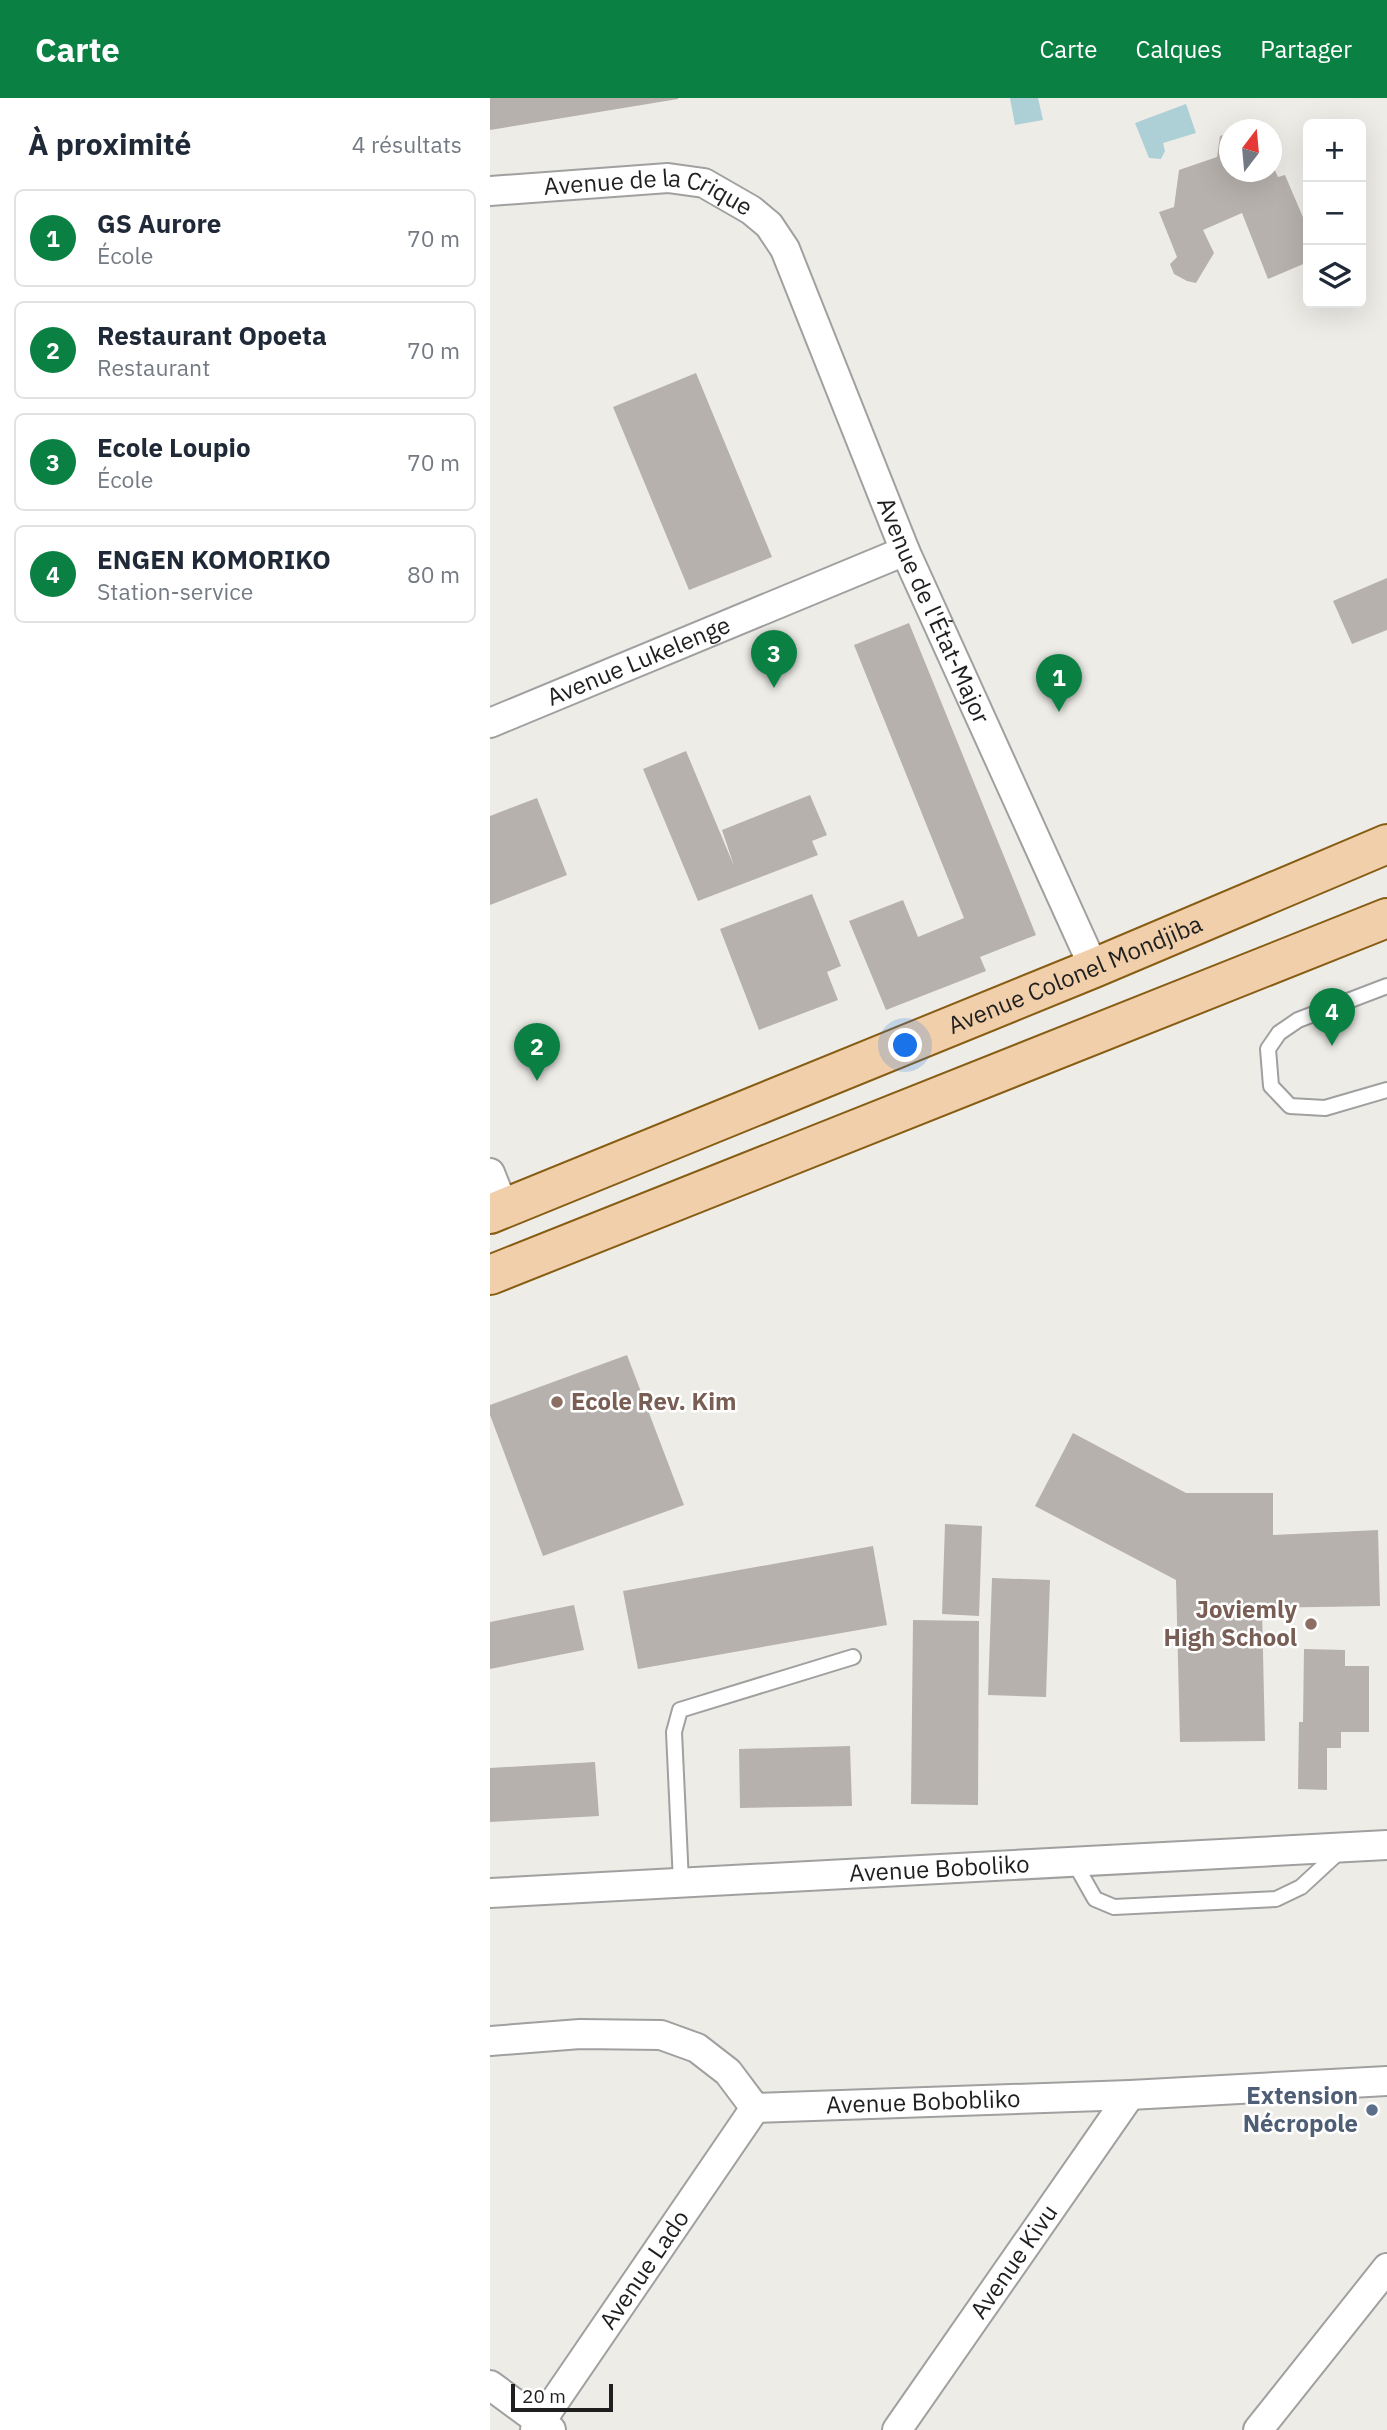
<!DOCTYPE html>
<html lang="fr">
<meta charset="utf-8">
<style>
:root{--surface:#fff;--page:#f6f6f7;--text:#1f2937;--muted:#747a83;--line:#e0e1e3;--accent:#0b8043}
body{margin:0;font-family:"IBM Plex Sans",sans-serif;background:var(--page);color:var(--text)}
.controls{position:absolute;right:21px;top:21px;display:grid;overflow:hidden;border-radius:10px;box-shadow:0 7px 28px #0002}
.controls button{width:63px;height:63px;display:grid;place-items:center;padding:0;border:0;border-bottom:2px solid var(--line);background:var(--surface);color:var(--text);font:35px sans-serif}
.compass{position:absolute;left:729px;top:21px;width:63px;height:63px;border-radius:50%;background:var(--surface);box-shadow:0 7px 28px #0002;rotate:16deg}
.scale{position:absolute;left:21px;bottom:18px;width:102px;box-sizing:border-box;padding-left:7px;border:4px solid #1f1f1f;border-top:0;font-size:19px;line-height:24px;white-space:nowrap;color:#1f1f1f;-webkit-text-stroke:5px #fff;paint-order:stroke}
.you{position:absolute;left:416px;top:948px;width:24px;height:24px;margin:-18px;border:5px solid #fff;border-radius:50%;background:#1a73e8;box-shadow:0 0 0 10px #1a73e833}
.badge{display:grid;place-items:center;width:46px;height:46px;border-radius:50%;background:var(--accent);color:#fff;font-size:23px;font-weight:700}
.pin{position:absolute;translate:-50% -58px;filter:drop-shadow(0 2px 4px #0008)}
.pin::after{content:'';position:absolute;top:37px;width:24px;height:21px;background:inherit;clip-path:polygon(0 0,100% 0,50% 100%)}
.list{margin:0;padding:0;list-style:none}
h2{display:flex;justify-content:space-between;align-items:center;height:91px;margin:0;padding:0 28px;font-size:30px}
h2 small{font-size:23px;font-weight:400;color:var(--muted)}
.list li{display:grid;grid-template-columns:46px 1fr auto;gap:21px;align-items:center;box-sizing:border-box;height:98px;margin:0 14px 14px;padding:0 14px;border:2px solid var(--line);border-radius:10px}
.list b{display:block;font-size:26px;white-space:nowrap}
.list p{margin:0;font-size:23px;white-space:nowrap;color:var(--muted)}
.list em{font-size:23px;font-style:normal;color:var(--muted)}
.icon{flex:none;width:38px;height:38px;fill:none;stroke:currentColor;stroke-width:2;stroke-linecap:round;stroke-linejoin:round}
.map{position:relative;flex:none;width:897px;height:2332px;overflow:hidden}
header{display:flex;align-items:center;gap:42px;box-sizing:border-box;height:98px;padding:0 35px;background:var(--accent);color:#fff}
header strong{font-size:33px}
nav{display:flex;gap:38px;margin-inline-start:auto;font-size:24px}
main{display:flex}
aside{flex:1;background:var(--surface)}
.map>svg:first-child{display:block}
.water{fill:#adcfd6}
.building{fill:#b7b1ad}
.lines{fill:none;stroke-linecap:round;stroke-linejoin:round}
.lane-casing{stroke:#a0a0a0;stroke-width:18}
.street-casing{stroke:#a0a0a0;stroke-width:32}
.primary-casing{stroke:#875c13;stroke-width:42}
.lane{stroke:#fff;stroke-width:14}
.street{stroke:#fff;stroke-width:28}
.primary{stroke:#f0cfaa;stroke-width:38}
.education-dot{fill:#8d6e63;stroke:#fff;stroke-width:2.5}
.service-dot{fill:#5c6f8a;stroke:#fff;stroke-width:2.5}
.labels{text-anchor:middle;stroke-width:5;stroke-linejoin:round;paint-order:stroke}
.street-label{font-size:24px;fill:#1f1f1f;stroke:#fff}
.education-label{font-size:24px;font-weight:bold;fill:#785e54;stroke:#fff;text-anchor:start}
.service-label{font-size:24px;font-weight:bold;fill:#4e5e75;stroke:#fff;text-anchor:end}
</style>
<header>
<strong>Carte</strong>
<nav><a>Carte</a><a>Calques</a><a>Partager</a></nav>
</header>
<main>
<aside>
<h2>À proximité<small>4 résultats</small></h2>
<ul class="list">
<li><span class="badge">1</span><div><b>GS Aurore</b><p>École</p></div><em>70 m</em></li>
<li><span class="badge">2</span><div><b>Restaurant Opoeta</b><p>Restaurant</p></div><em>70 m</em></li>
<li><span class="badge">3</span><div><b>Ecole Loupio</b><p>École</p></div><em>70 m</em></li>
<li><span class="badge">4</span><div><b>ENGEN KOMORIKO</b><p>Station-service</p></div><em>80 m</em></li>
</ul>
</aside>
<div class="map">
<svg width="897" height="2332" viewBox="0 0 897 2332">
<rect width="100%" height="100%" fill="#eeece7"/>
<path class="water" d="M520,0H548L553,22L525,27Z
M696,6L706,35L673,45L675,53L671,61L659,60L645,25Z"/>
<path class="building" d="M0,0H188V1L0,32Z
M740,35V74H782V66L788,79L795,77L818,131V164L778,181L752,115L713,132L724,155L706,185L697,183L684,176L680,166L687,159L669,114L684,109L689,72L727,59L730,38Z
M206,275L282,459L199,492L123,309Z
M897,480V532L862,546L843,503Z
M419,525L546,837L490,859L496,873L396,912L359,823L413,802L428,839L474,820L364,547Z
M196,653L244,768L232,732L320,697L337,737L322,743L328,757L208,803L153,671Z
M47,700L77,777L0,807V718Z
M322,796L351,868L337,874L348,902L269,932L230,831Z
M137,1257L194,1407L53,1458L0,1317V1307Z
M583,1335L696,1395H783V1437L888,1432L890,1508L772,1510L775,1643L690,1644L686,1482L545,1408Z
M455,1426L492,1428L489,1518L452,1516Z
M383,1448L397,1527L148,1571L133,1493Z
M502,1480L560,1482L556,1599L498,1597Z
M84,1507L94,1552L0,1571V1524Z
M423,1522L489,1523L488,1707L421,1706Z
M814,1551L855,1552V1568H879V1634H851V1650H837V1692L808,1691L809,1624H813Z
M360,1648L362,1708L250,1710L249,1651Z
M105,1664L109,1718L0,1724V1670Z"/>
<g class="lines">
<defs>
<path id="lane" d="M897,888L808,922L789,935L778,951L781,988L800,1008L835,1010L897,992
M584,1764L605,1801L624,1809L786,1801L811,1789L850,1753
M191,1784L184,1634L190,1612L363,1559"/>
<g id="street">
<path id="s1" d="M0,93L178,80L214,85L261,112L279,127L295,151L415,453L604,870"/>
<path id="s2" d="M0,625L415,453"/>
<path d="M0,1075L14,1110"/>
<path id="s3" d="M0,1795L897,1747"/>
<path id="s4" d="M0,1943L90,1936L171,1937L207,1950L238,1974L265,2010L640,1997L897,1983"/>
<path d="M0,2287L61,2332"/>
<path id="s5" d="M45,2332L265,2010"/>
<path id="s6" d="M407,2332L640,1997"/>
<path d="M768,2332L897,2170"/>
</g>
<g id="primary">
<path id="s7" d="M0,1116L604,870L897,746"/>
<path d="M0,1177L897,820"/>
</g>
</defs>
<use href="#lane" class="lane-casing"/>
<use href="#street" class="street-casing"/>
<use href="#primary" class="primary-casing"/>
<use href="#lane" class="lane"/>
<use href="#street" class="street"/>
<use href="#primary" class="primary"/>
</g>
<g class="education-dot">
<circle cx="67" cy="1304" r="7"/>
<circle cx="821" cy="1526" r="7"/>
</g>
<circle class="service-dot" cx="882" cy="2012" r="7"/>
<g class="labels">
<g class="street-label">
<text dy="8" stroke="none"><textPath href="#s1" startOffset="161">Avenue de la Crique</textPath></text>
<text dy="8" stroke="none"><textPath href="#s1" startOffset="712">Avenue de l'État-Major</textPath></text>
<text dy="8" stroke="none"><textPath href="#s2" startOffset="161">Avenue Lukelenge</textPath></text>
<text dy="8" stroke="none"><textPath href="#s7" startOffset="632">Avenue Colonel Mondjiba</textPath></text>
<text dy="8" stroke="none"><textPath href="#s3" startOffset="450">Avenue Boboliko</textPath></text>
<text dy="8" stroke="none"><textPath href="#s4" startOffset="462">Avenue Bobobliko</textPath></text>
<text dy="8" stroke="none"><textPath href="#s6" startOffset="205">Avenue Kivu</textPath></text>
<text dy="8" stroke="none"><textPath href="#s5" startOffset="194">Avenue Lado</textPath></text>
</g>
<g class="education-label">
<text x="81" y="1312">Ecole Rev. Kim</text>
<text x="807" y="1520" text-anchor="end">Joviemly<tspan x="807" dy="28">High School</tspan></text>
</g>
<g class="service-label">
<text x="868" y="2006">Extension<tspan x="868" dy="28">Nécropole</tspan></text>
</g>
</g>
</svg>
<div class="controls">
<button>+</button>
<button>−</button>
<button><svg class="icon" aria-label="layers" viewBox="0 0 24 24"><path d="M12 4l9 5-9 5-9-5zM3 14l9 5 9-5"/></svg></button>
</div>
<svg class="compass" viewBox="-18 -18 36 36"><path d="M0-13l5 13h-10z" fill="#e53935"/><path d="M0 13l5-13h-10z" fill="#747a83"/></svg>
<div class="scale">20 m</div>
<div class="you"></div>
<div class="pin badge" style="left:569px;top:614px">1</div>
<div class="pin badge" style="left:47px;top:983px">2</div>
<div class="pin badge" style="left:284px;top:590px">3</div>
<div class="pin badge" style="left:842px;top:948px">4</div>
</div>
</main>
